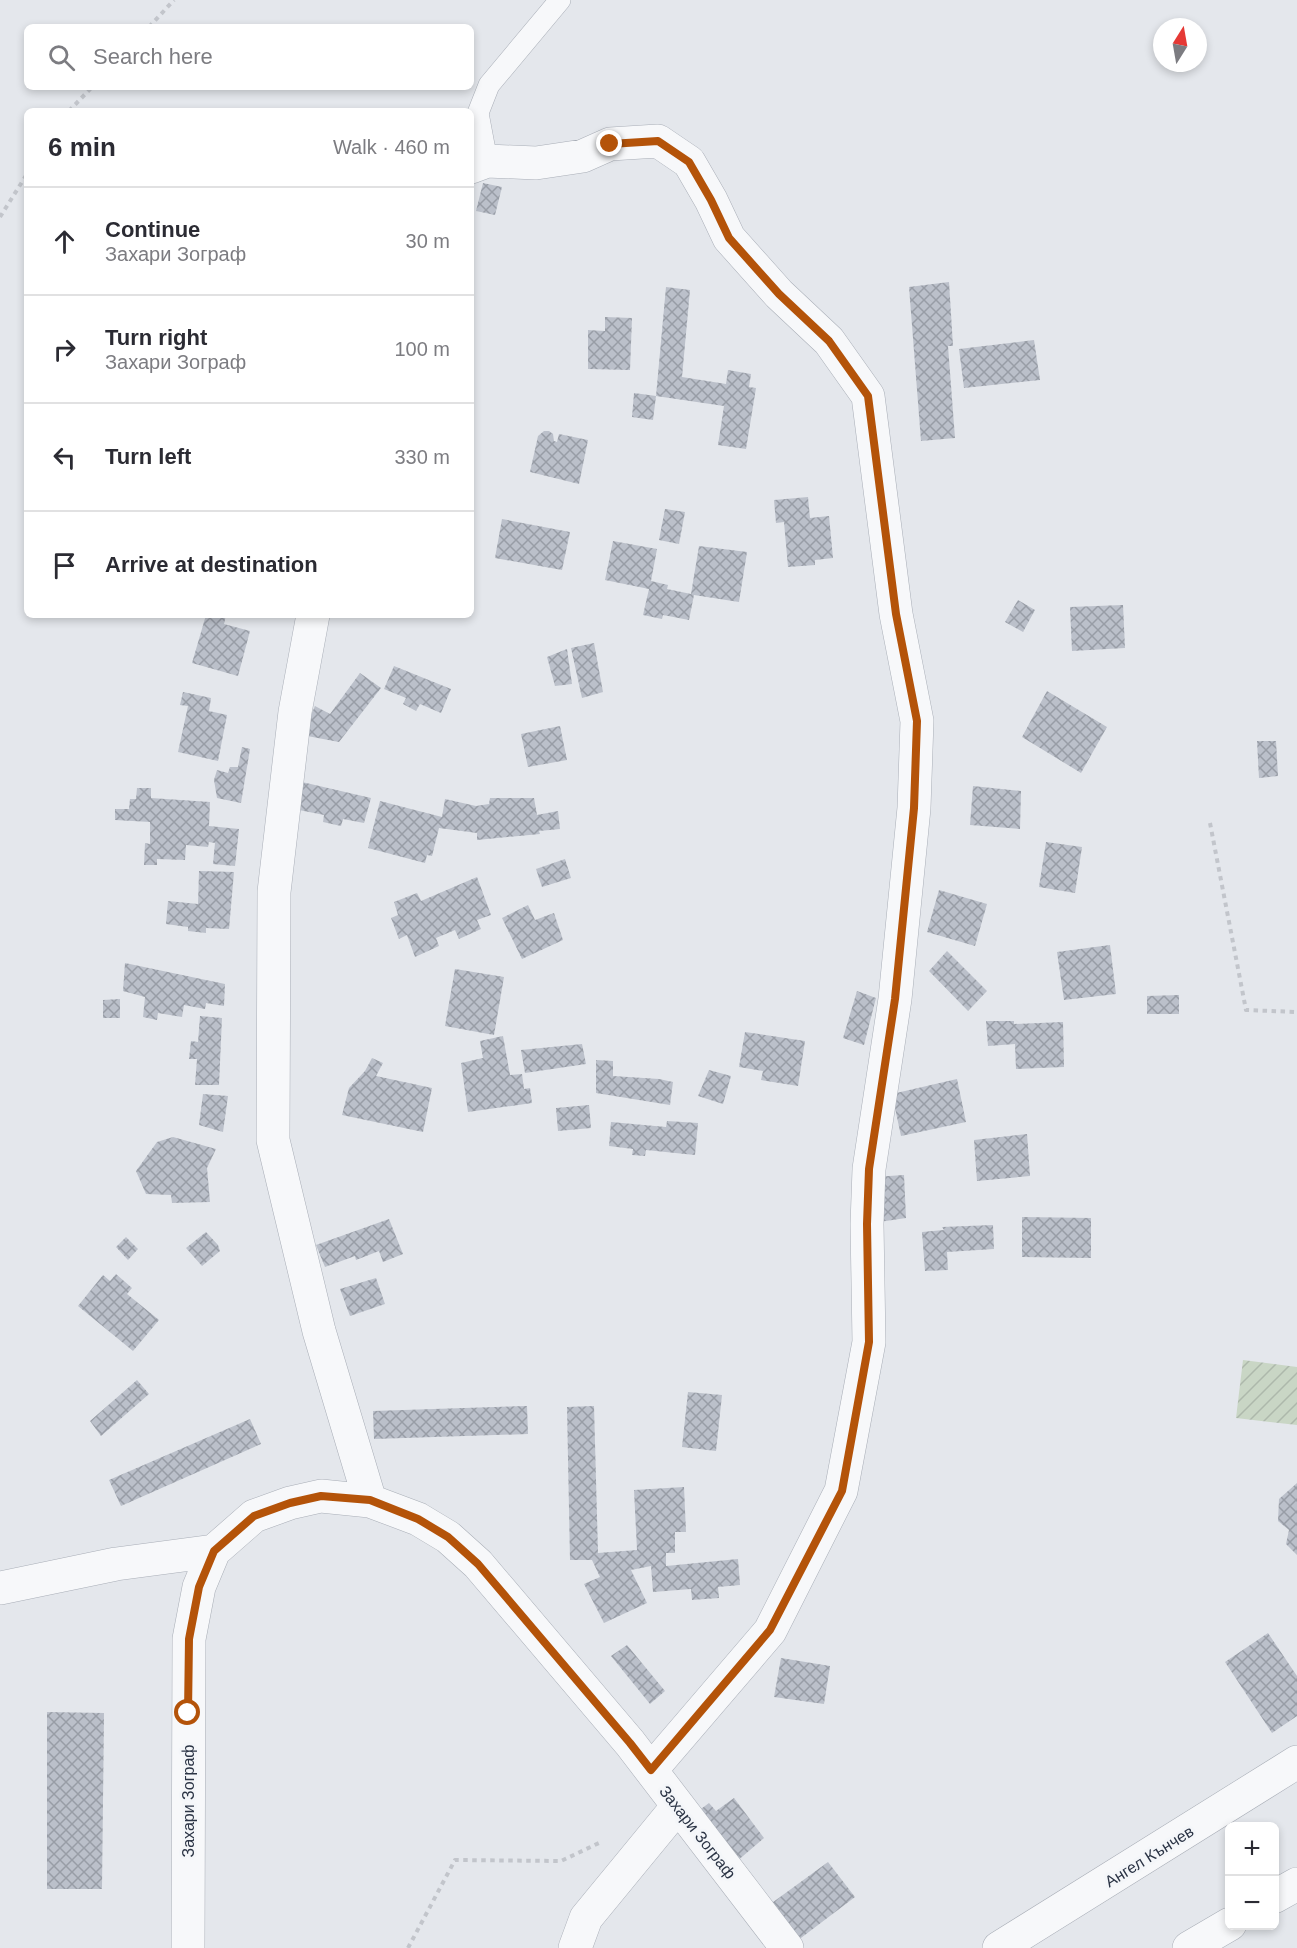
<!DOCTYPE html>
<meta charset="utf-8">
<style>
:root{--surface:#fff;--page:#f7f7f7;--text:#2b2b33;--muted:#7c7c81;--line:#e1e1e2}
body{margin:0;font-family:Arial,sans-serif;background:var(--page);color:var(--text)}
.controls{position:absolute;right:18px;bottom:18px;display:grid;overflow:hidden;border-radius:9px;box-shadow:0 3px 9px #0003}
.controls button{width:54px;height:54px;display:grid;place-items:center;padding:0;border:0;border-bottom:2px solid var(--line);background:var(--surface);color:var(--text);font:30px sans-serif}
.compass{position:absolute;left:1153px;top:18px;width:54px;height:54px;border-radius:50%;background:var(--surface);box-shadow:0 3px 9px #0003;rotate:11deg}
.stop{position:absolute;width:18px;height:18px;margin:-14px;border:4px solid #b45309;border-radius:50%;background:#fff}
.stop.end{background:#b45309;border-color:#fff;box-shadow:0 2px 6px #0008}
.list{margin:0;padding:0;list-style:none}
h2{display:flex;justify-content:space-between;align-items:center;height:78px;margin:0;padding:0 24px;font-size:26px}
h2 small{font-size:20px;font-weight:400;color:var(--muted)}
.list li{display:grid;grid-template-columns:39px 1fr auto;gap:18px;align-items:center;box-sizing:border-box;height:108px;padding:0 24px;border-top:2px solid var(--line)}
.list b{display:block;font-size:22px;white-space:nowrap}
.list p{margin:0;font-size:20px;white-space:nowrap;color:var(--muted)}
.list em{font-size:20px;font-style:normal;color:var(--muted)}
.icon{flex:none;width:33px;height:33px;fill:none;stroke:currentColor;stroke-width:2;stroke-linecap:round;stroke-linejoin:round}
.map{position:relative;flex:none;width:1297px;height:1948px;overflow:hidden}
.search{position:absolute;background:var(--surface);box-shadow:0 3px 9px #0003;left:24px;top:24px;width:450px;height:66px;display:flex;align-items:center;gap:15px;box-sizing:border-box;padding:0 21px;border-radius:9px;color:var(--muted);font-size:22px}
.panel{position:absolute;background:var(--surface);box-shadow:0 3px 9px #0003;left:24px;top:108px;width:450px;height:510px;border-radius:9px}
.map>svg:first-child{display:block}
.garden{fill:url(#garden-furrows)}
.building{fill:url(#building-cross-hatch)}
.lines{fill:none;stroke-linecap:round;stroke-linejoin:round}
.lane-casing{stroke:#a9aeb7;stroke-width:22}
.street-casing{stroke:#a9aeb7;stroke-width:34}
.path{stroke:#c2c5cb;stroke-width:4;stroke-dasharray:4.5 4.5;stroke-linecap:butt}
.lane{stroke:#f7f8fa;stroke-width:21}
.street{stroke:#f7f8fa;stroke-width:33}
.route{stroke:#b45309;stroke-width:8}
.labels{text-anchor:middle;stroke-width:6;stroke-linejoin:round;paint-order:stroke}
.street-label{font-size:16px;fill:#2b3445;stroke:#f4f6f9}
</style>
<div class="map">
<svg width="1297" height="1948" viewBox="0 0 1297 1948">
<defs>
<pattern id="garden-furrows" width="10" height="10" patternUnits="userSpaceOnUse" patternTransform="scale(1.5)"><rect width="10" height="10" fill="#c9d6c5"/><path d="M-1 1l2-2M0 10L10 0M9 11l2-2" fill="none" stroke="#adb8ab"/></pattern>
<pattern id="building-cross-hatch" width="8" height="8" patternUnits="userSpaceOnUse" patternTransform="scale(1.5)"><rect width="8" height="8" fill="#bbc0ca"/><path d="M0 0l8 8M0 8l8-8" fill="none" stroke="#989da6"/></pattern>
</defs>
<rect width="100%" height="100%" fill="#e4e7ec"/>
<path class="garden" d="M1243,1360L1297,1367V1425L1236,1418Z"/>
<path class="building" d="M483,183L502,187L495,215L476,211Z
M949,282L953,346H948L955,438L921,441L909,287Z
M666,287L690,290L682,377L726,384L728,370L751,374L749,387L756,388L746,449L718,445L724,406L656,396Z
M605,317L632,318L630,370L588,369V330L605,331Z
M1034,340L1040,380L964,388L959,349Z
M634,393L656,396L653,420L632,417Z
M544,431H549L553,434L554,441L557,442L559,434L588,440L579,484L530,472L538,436Z
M808,497L810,518L829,516L833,558L815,560V565L788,567L784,522L776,523L774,500Z
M665,509L685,512L679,544L659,540Z
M502,519L570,532L562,570L495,558Z
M613,541L657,549L651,581L668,585L667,589L691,594L699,546L747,552L739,602L694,595L689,620L663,615L662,619L643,615L649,589L605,580Z
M1018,600L1035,610L1023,632L1005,622Z
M1123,605L1125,648L1072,651L1070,607Z
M206,615H226L224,624L250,631L238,676L192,663Z
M594,643L603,692L582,698L571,648Z
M567,649L572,684L555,686L547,657Z
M394,666L451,689L441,713L420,704L416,711L403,704L406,698L384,689Z
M360,673L381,688L339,742L302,735L315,706L330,714Z
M1047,691L1107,727L1081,773L1022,737Z
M183,692L211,698L209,711L227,715L218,761L178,752L188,706L180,705Z
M560,726L567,760L528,767L521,734Z
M1257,741H1276L1278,776L1259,778Z
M242,747L250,749L241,803L217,798L214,780L217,770L228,773L230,767H238Z
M302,782L371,798L364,823L343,819L341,826L323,822L324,815L299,810Z
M973,786L1021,791L1020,829L970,825Z
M137,788H151V798L210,802L209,826L239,829L235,866L213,864L215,843L209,842L208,847L186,845L185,860L157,859V865H144L145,843L150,844V822L115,820V809H129L130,799H136Z
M490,798H534L537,815L558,811L560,829L539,831L540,834L477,840V833L439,828L432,856L427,855L425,863L368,848L380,801L442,817L445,799L476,806L489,804Z
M1046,842L1082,847L1075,893L1039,887Z
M565,859L571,878L542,887L536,869Z
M199,871L234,872L229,929L206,928V933L188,931V927L166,924L168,901L198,904Z
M477,877L491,915L477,920L481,929L459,939L455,930L436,938L439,946L415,957L407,935L399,939L391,918L398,915L394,902L417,893L421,901Z
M939,890L987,904L975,946L927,932Z
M528,905L535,920L554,913L563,940L522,959L502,918Z
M1110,945L1116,994L1064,1000L1057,952Z
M947,951L987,991L968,1011L929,971Z
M125,963L225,984L224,1006L206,1003L205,1009L184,1005L182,1017L158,1013L157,1020L143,1017L145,997L123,991Z
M455,969L504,977L494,1035L445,1026Z
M857,991L876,998L864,1045L843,1038Z
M1179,995V1014H1147V996Z
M120,999V1018H103V1000Z
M200,1016L222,1018L219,1085H195L197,1059H189L191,1041L198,1042Z
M986,1021H1014V1024L1063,1022L1064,1067L1016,1069L1015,1044L988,1046Z
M745,1032L805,1041L798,1086L761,1080L763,1071L739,1067Z
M503,1036L510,1075L522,1074L524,1089L530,1088L532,1103L468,1112L461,1063L483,1058L480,1041Z
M582,1044L586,1064L525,1073L521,1050Z
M372,1058L383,1063L376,1076L432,1088L423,1132L342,1115L349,1088L365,1071Z
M596,1060L613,1061V1076L659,1079L673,1082L670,1105L596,1093Z
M709,1070L731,1076L723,1104L698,1096Z
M957,1079L966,1122L901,1136L892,1094Z
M203,1094L228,1096L223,1132L199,1125Z
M589,1105L591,1128L558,1131L556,1108Z
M667,1121L698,1123L695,1155L646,1150L645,1156L632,1155L633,1149L609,1146L611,1122L666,1127Z
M1027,1134L1030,1176L977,1181L974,1140Z
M173,1137L216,1149L207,1168L210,1202L172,1203L171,1195L146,1194L136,1171L157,1142Z
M904,1175L906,1218L879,1222L874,1177Z
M1022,1217L1091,1218V1258L1022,1257Z
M389,1219L403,1254L383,1262L379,1251L356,1260L355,1256L325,1267L316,1245Z
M993,1225L994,1249L947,1252L948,1270L925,1271L922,1232L944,1230L942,1227Z
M206,1232L218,1245L220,1251L202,1266L186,1248Z
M126,1237L138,1249L128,1260L116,1247Z
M116,1274L132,1288L127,1294L159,1320L133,1351L78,1306L103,1275L110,1281Z
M376,1278L385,1304L350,1316L340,1289Z
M137,1380L149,1394L101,1436L90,1421Z
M688,1392L722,1395L716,1451L682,1447Z
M527,1406L528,1434L374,1439L373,1411Z
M594,1406L598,1553L637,1550L634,1490L684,1487L686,1532H675V1553H666V1566L738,1559L740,1585L718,1587L719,1598L692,1600L691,1589L653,1592L651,1566L631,1570L647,1603L604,1623L584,1584L600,1577L592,1560H570L567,1407Z
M250,1419L261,1444L121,1506L109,1480Z
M1297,1483V1555L1286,1544L1289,1530L1278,1521L1279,1499Z
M1268,1633L1297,1676V1716L1272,1733L1225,1662Z
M627,1645L665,1691L650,1704L611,1656Z
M781,1658L830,1666L824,1704L774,1697Z
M47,1712L104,1713L102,1889H47Z
M734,1798L764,1838L729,1868L690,1817L709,1803L716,1811Z
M828,1862L855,1897L793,1944L765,1908Z"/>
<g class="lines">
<defs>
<path id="lane" d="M487,161L478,113L489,85L560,0"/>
<path id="street" d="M471,167L487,161L536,163L583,156L610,144L658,141L689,162L711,200L729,238L779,294L829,341L868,396L896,614L917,721L914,808L895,999L869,1169L867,1224L869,1342L841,1491L770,1631L651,1770
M313,615L295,712L274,892L273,1140L319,1331L370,1501
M0,1588L116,1564L214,1551
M1274,1897L1297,1884
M188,1948L189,1639L199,1587L214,1551L254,1516L290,1503L321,1496L370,1501L418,1519L448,1537L478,1564L630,1743L787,1948
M575,1948L586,1918L678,1806
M999,1948L1297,1762
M1189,1948L1230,1924"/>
</defs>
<use href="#lane" class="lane-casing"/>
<use href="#street" class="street-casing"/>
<path class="path" d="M149,27L174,0
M69,111L92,87
M0,217L27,174
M1210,823L1246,1010L1297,1012
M408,1948L455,1860L561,1861L599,1843"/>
<use href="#lane" class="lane"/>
<use href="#street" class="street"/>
</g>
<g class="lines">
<path class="route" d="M188,1713L189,1639L199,1587L214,1551L254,1516L290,1503L321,1496L370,1500L418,1519L448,1537L478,1564L630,1743L651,1770L770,1630L842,1491L869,1342L867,1224L869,1169L895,999L914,808L917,721L896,614L868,396L829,341L779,294L729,238L711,200L689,162L658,141L610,144"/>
</g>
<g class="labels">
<g class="street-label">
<text transform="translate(188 1801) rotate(-90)" y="6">Захари Зограф</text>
<text transform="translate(698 1832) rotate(52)" y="6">Захари Зограф</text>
<text transform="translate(1149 1856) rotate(-32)" y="6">Ангел Кънчев</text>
</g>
</g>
</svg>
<div class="controls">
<button>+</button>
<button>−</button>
</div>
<svg class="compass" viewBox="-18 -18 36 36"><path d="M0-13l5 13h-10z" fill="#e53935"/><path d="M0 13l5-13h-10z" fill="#7c7c81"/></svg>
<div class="stop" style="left:188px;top:1713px"></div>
<div class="stop end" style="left:610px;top:144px"></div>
<div class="search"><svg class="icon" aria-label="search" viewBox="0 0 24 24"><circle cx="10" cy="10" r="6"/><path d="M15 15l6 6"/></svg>Search here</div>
<section class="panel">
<h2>6 min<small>Walk · 460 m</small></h2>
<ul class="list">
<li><svg class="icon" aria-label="ahead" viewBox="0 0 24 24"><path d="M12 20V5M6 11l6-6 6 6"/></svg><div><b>Continue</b><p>Захари Зограф</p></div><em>30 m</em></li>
<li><svg class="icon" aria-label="right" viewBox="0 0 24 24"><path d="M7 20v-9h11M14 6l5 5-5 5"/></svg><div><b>Turn right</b><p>Захари Зограф</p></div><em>100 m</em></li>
<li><svg class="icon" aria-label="left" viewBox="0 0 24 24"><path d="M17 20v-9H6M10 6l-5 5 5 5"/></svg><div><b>Turn left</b></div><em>330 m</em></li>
<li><svg class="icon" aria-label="arrive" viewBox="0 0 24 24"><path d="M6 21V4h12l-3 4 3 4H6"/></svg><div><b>Arrive at destination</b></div></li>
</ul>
</section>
</div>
